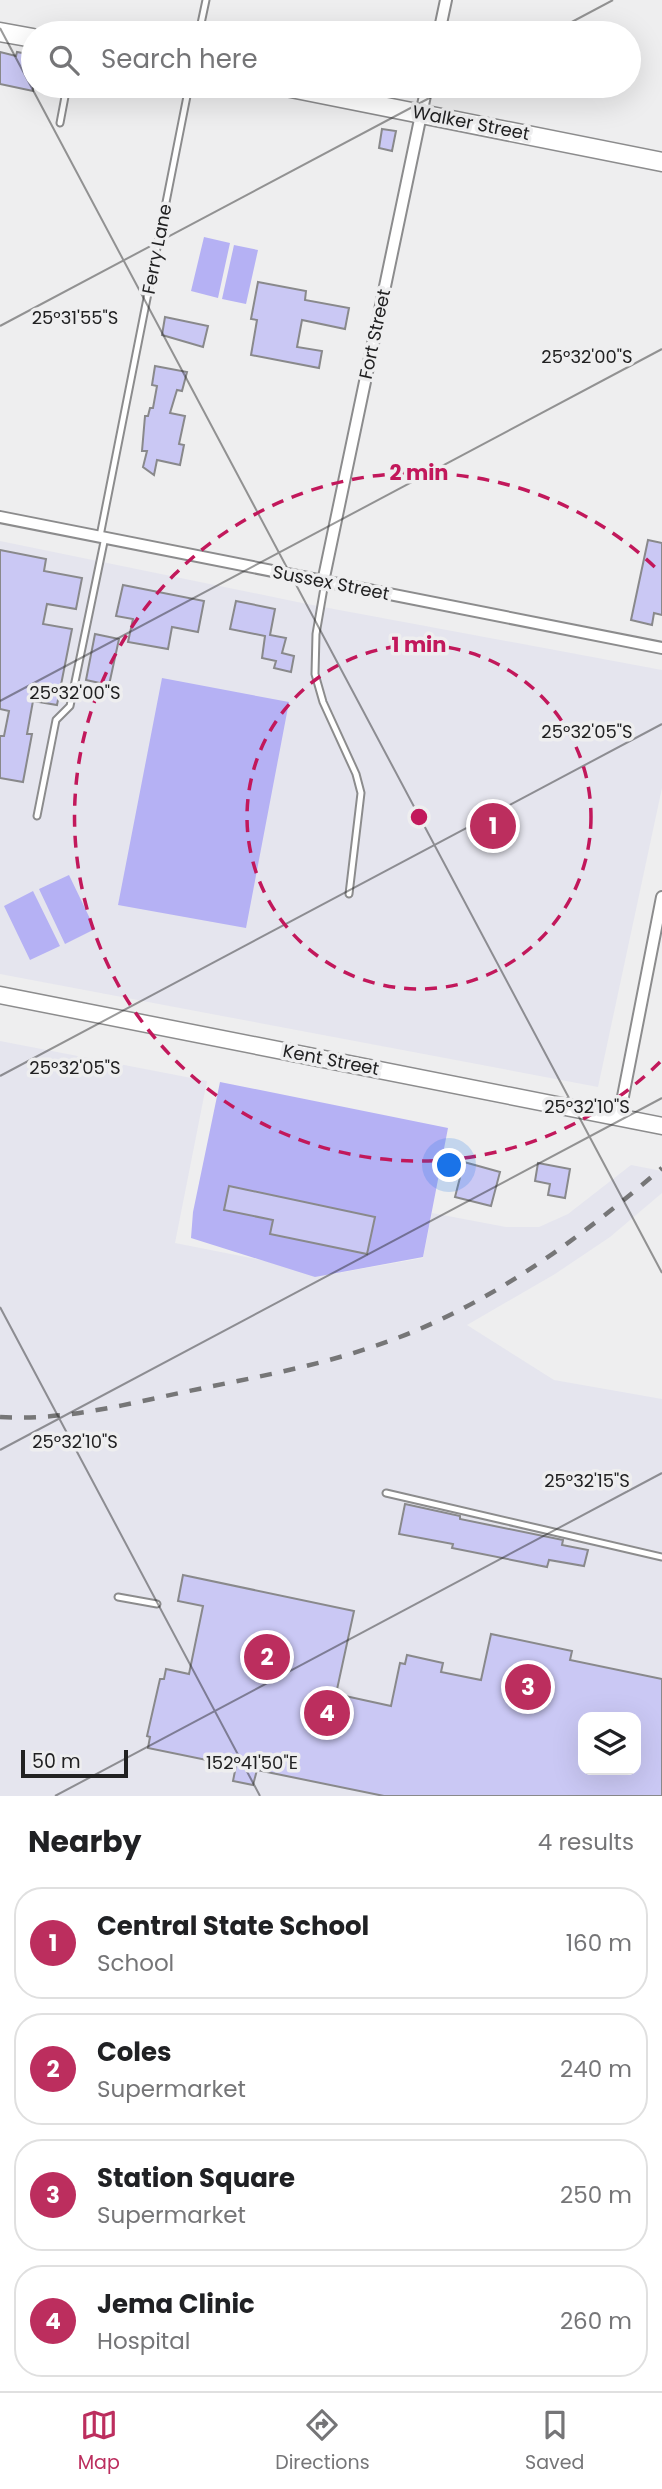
<!DOCTYPE html>
<meta charset="utf-8">
<style>
:root{--surface:#fff;--page:#f6f6f6;--text:#202124;--muted:#757577;--line:#e0e0e0;--accent:#bc2e5e}
body{margin:0;font-family:Poppins,sans-serif;background:var(--page);color:var(--text)}
.controls{position:absolute;right:21px;bottom:21px;display:grid;overflow:hidden;border-radius:14px;box-shadow:0 7px 28px #0002}
.controls button{width:63px;height:63px;display:grid;place-items:center;padding:0;border:0;border-bottom:2px solid var(--line);background:var(--surface);color:var(--text);font:35px sans-serif}
.scale{position:absolute;left:21px;bottom:18px;width:107px;box-sizing:border-box;padding-left:7px;border:4px solid #212122;border-top:0;font-size:19px;line-height:24px;white-space:nowrap;color:#212122;-webkit-text-stroke:5px #eeeeef;paint-order:stroke}
.you{position:absolute;left:450px;top:1166px;width:24px;height:24px;margin:-18px;border:5px solid #fff;border-radius:50%;background:#1a73e8;box-shadow:0 0 0 10px #1a73e833}
.badge{display:grid;place-items:center;width:46px;height:46px;border-radius:50%;background:var(--accent);color:#fff;font-size:23px;font-weight:700}
.pin{position:absolute;translate:-50% -50%;border:4px solid #fff;box-shadow:0 2px 7px #0006}
.list{margin:0;padding:0;list-style:none}
h2{display:flex;justify-content:space-between;align-items:center;height:91px;margin:0;padding:0 28px;font-size:30px}
h2 small{font-size:23px;font-weight:400;color:var(--muted)}
.list li{display:grid;grid-template-columns:46px 1fr auto;gap:21px;align-items:center;box-sizing:border-box;height:112px;margin:0 14px 14px;padding:0 14px;border:2px solid var(--line);border-radius:28px}
.list b{display:block;font-size:26px;white-space:nowrap}
.list p{margin:0;font-size:23px;white-space:nowrap;color:var(--muted)}
.list em{font-size:23px;font-style:normal;color:var(--muted)}
.icon{flex:none;width:38px;height:38px;fill:none;stroke:currentColor;stroke-width:2;stroke-linecap:round;stroke-linejoin:round}
.map{position:relative;flex:none;width:662px;height:1796px;overflow:hidden}
.search{position:absolute;background:var(--surface);box-shadow:0 7px 28px #0002;left:21px;right:21px;top:21px;height:77px;display:flex;align-items:center;gap:18px;box-sizing:border-box;padding:0 24px;border-radius:38px;color:var(--muted);font-size:26px}
.sheet{height:595px;background:var(--surface)}
nav{display:flex;justify-content:space-around;align-items:center;box-sizing:border-box;height:98px;border-top:2px solid var(--line);background:var(--surface);font-size:19px;color:var(--muted)}
nav a{display:grid;justify-items:center;gap:4px}
nav .on{color:var(--accent)}
.map>svg:first-child{display:block}
.built{fill:#e5e5ee;fill-rule:evenodd}
.green{fill:#b5b1f4}
.building{fill:#cac8f4;stroke:#89898b;stroke-width:2;fill-rule:evenodd}
.lines{fill:none;stroke-linecap:round;stroke-linejoin:round}
.lane-casing{stroke:#8c8c8d;stroke-width:9}
.street-casing{stroke:#8c8c8d;stroke-width:14}
.secondary-casing{stroke:#8c8c8d;stroke-width:19}
.primary-casing{stroke:#8c8c8d;stroke-width:21}
.lane{stroke:#fff;stroke-width:5}
.street{stroke:#fff;stroke-width:10}
.secondary{stroke:#fff;stroke-width:16}
.primary{stroke:#fff;stroke-width:18}
.rail{stroke:#767677;stroke-width:4.5;stroke-dasharray:12 12;stroke-linecap:butt}
.ticks{fill:none;stroke:#212122;stroke-width:2;stroke-opacity:0.45}
.ring{fill:none;stroke:#c2185b;stroke-width:3.5;stroke-dasharray:12 9}
.labels{text-anchor:middle;stroke-width:7;stroke-linejoin:round;paint-order:stroke}
.street-label{font-size:18px;fill:#212122;stroke:#eeeeef}
.ticks-label{font-size:18px;text-anchor:middle;fill:#212122;stroke:#eeeeef;stroke-width:7;stroke-linejoin:round;paint-order:stroke}
.centre{fill:#c2185b;stroke:#eeeeef;stroke-width:3.5}
.ring-label{font-size:21px;text-anchor:middle;font-weight:bold;fill:#c2185b;stroke:#eeeeef;stroke-width:7;stroke-linejoin:round;paint-order:stroke}
</style>
<div class="map">
<svg width="662" height="1796" viewBox="0 0 662 1796">
<rect width="100%" height="100%" fill="#eeeeef"/>
<path class="built" d="M0,541L307,604L662,670V788L598,1087L0,974Z
M0,1041L207,1081L175,1243L276,1263L333,1274L423,1258L432,1213L506,1227H539L568,1214L631,1165L662,1171V1193L610,1237L555,1274L467,1325L554,1380L662,1399V1796H0ZM583,1717H636V1770H583Z"/>
<path class="green" d="M204,237L230,243L218,298L191,291Z
M234,245L258,250L246,304L222,299Z
M162,678L289,702L246,928L118,905Z
M69,875L95,929L65,944L39,889Z
M33,891L60,946L30,960L4,906Z
M220,1082L448,1128L423,1257L315,1277L191,1238L193,1212Z"/>
<path class="building" d="M0,52L16,56L17,52L33,55V91L0,84Z
M382,129L396,131L392,151L379,148Z
M258,282L306,291L305,300L349,308L345,329L302,320L297,347L322,351L319,368L251,355L257,320L251,319Z
M165,317L208,326L203,347L162,335Z
M155,366L187,372L182,391L177,390L170,413L185,416L179,444L184,445L180,465L157,460L154,475L143,467L147,451H142L145,416H148L150,408H153L157,386L152,385Z
M648,540L662,543V615L654,613L652,625L631,620Z
M0,550L46,559L44,571L82,578L76,609L47,604L43,624L72,629L57,705L33,701L27,734H32L23,782L0,778V736H4L9,711L0,709Z
M123,585L204,601L198,632L172,627L168,649L128,642L133,619L116,616Z
M236,601L275,609L270,635L286,638L282,653L294,656L291,672L274,668L276,661L262,658L265,636L230,629Z
M95,634L119,639L109,685L86,680Z
M464,1162L500,1172L491,1206L455,1197Z
M538,1163L570,1169L565,1198L548,1195L550,1184L535,1181Z
M229,1186L375,1217L367,1254L270,1234L273,1220L224,1210Z
M405,1504L460,1516V1519L563,1540L562,1545L588,1550L584,1566L549,1560L547,1567L452,1548L453,1544L399,1534Z
M183,1575L354,1611L336,1694L391,1706L400,1663L405,1664L407,1655L443,1663L441,1672L481,1680L491,1634L572,1651L570,1660L662,1679V1796H384L257,1770L253,1785L233,1781L236,1766L148,1748L150,1737L147,1736L160,1679H164L166,1669L189,1674L203,1606L178,1601ZM583,1717H636V1770H583Z"/>
<g class="lines">
<defs>
<path id="lane" d="M199,33L206,0
M60,123L67,86
M100,536L189,86
M325,582L316,634L315,674L323,702L356,774L361,793L349,894
M37,816L56,720L70,706L105,537
M386,1493L662,1557
M118,1597L157,1604"/>
<path id="street" d="M439,33L446,0
M0,517L662,648
M323,582L427,86
M619,1117L662,897"/>
<path id="secondary" d="M0,995L662,1126"/>
<path id="primary" d="M0,32L33,38
M281,86L662,162"/>
</defs>
<use href="#lane" class="lane-casing"/>
<use href="#street" class="street-casing"/>
<use href="#secondary" class="secondary-casing"/>
<use href="#primary" class="primary-casing"/>
<use href="#lane" class="lane"/>
<use href="#street" class="street"/>
<use href="#secondary" class="secondary"/>
<use href="#primary" class="primary"/>
<path class="rail" d="M0,1417C64,1421 127,1404 189,1391C251,1378 314,1367 375,1346C483,1310 577,1241 662,1168"/>
</g>
<path class="ticks" d="M0,28L662,1273M551,33L613,0M0,326L452,86M0,701L662,349M0,1076L662,724M0,1307L260,1796M0,1450L662,1098M55,1796L662,1473"/>
<g class="ring">
<circle cx="419" cy="817" r="172"/>
<path d="M660 1062A344 344 0 1 1 660 572"/>
</g>
<g class="labels">
<g class="street-label">
<text transform="translate(471 123) rotate(11)" y="6">Walker Street</text>
<text transform="translate(157 249) rotate(-79)" y="6">Ferry Lane</text>
<text transform="translate(375 334) rotate(-78)" y="6">Fort Street</text>
<text transform="translate(331 583) rotate(11)" y="6">Sussex Street</text>
<text transform="translate(331 1060) rotate(11)" y="6">Kent Street</text>
</g>
</g>
<g class="ticks-label">
<text x="75" y="324">25°31'55"S</text>
<text x="587" y="363">25°32'00"S</text>
<text x="75" y="699">25°32'00"S</text>
<text x="587" y="738">25°32'05"S</text>
<text x="75" y="1074">25°32'05"S</text>
<text x="587" y="1113">25°32'10"S</text>
<text x="75" y="1448">25°32'10"S</text>
<text x="587" y="1487">25°32'15"S</text>
<text x="252" y="1769">152°41'50"E</text>
</g>
<circle cx="419" cy="817" r="10" class="centre"/>
<g class="ring-label">
<text x="419" y="480">2 min</text>
<text x="419" y="652">1 min</text>
</g>
</svg>
<div class="controls">
<button><svg class="icon" aria-label="layers" viewBox="0 0 24 24"><path d="M12 4l9 5-9 5-9-5zM3 14l9 5 9-5"/></svg></button>
</div>
<div class="scale">50 m</div>
<div class="you"></div>
<div class="pin badge" style="left:493px;top:826px">1</div>
<div class="pin badge" style="left:267px;top:1657px">2</div>
<div class="pin badge" style="left:528px;top:1687px">3</div>
<div class="pin badge" style="left:327px;top:1713px">4</div>
<div class="search"><svg class="icon" aria-label="search" viewBox="0 0 24 24"><circle cx="10" cy="10" r="6"/><path d="M15 15l6 6"/></svg>Search here</div>
</div>
<section class="sheet">
<h2>Nearby<small>4 results</small></h2>
<ul class="list">
<li><span class="badge">1</span><div><b>Central State School</b><p>School</p></div><em>160 m</em></li>
<li><span class="badge">2</span><div><b>Coles</b><p>Supermarket</p></div><em>240 m</em></li>
<li><span class="badge">3</span><div><b>Station Square</b><p>Supermarket</p></div><em>250 m</em></li>
<li><span class="badge">4</span><div><b>Jema Clinic</b><p>Hospital</p></div><em>260 m</em></li>
</ul>
</section>
<nav>
<a class="on"><svg class="icon" aria-label="map" viewBox="0 0 24 24"><path d="M3 6l6-2 6 2 6-2v14l-6 2-6-2-6 2zM9 4v14M15 6v14"/></svg>Map</a>
<a><svg class="icon" aria-label="directions" viewBox="0 0 24 24"><path d="M12 3l9 9-9 9-9-9zM9 14v-3h6M13 9l2 2-2 2"/></svg>Directions</a>
<a><svg class="icon" aria-label="saved" viewBox="0 0 24 24"><path d="M7 4h10v16l-5-4-5 4z"/></svg>Saved</a>
</nav>
